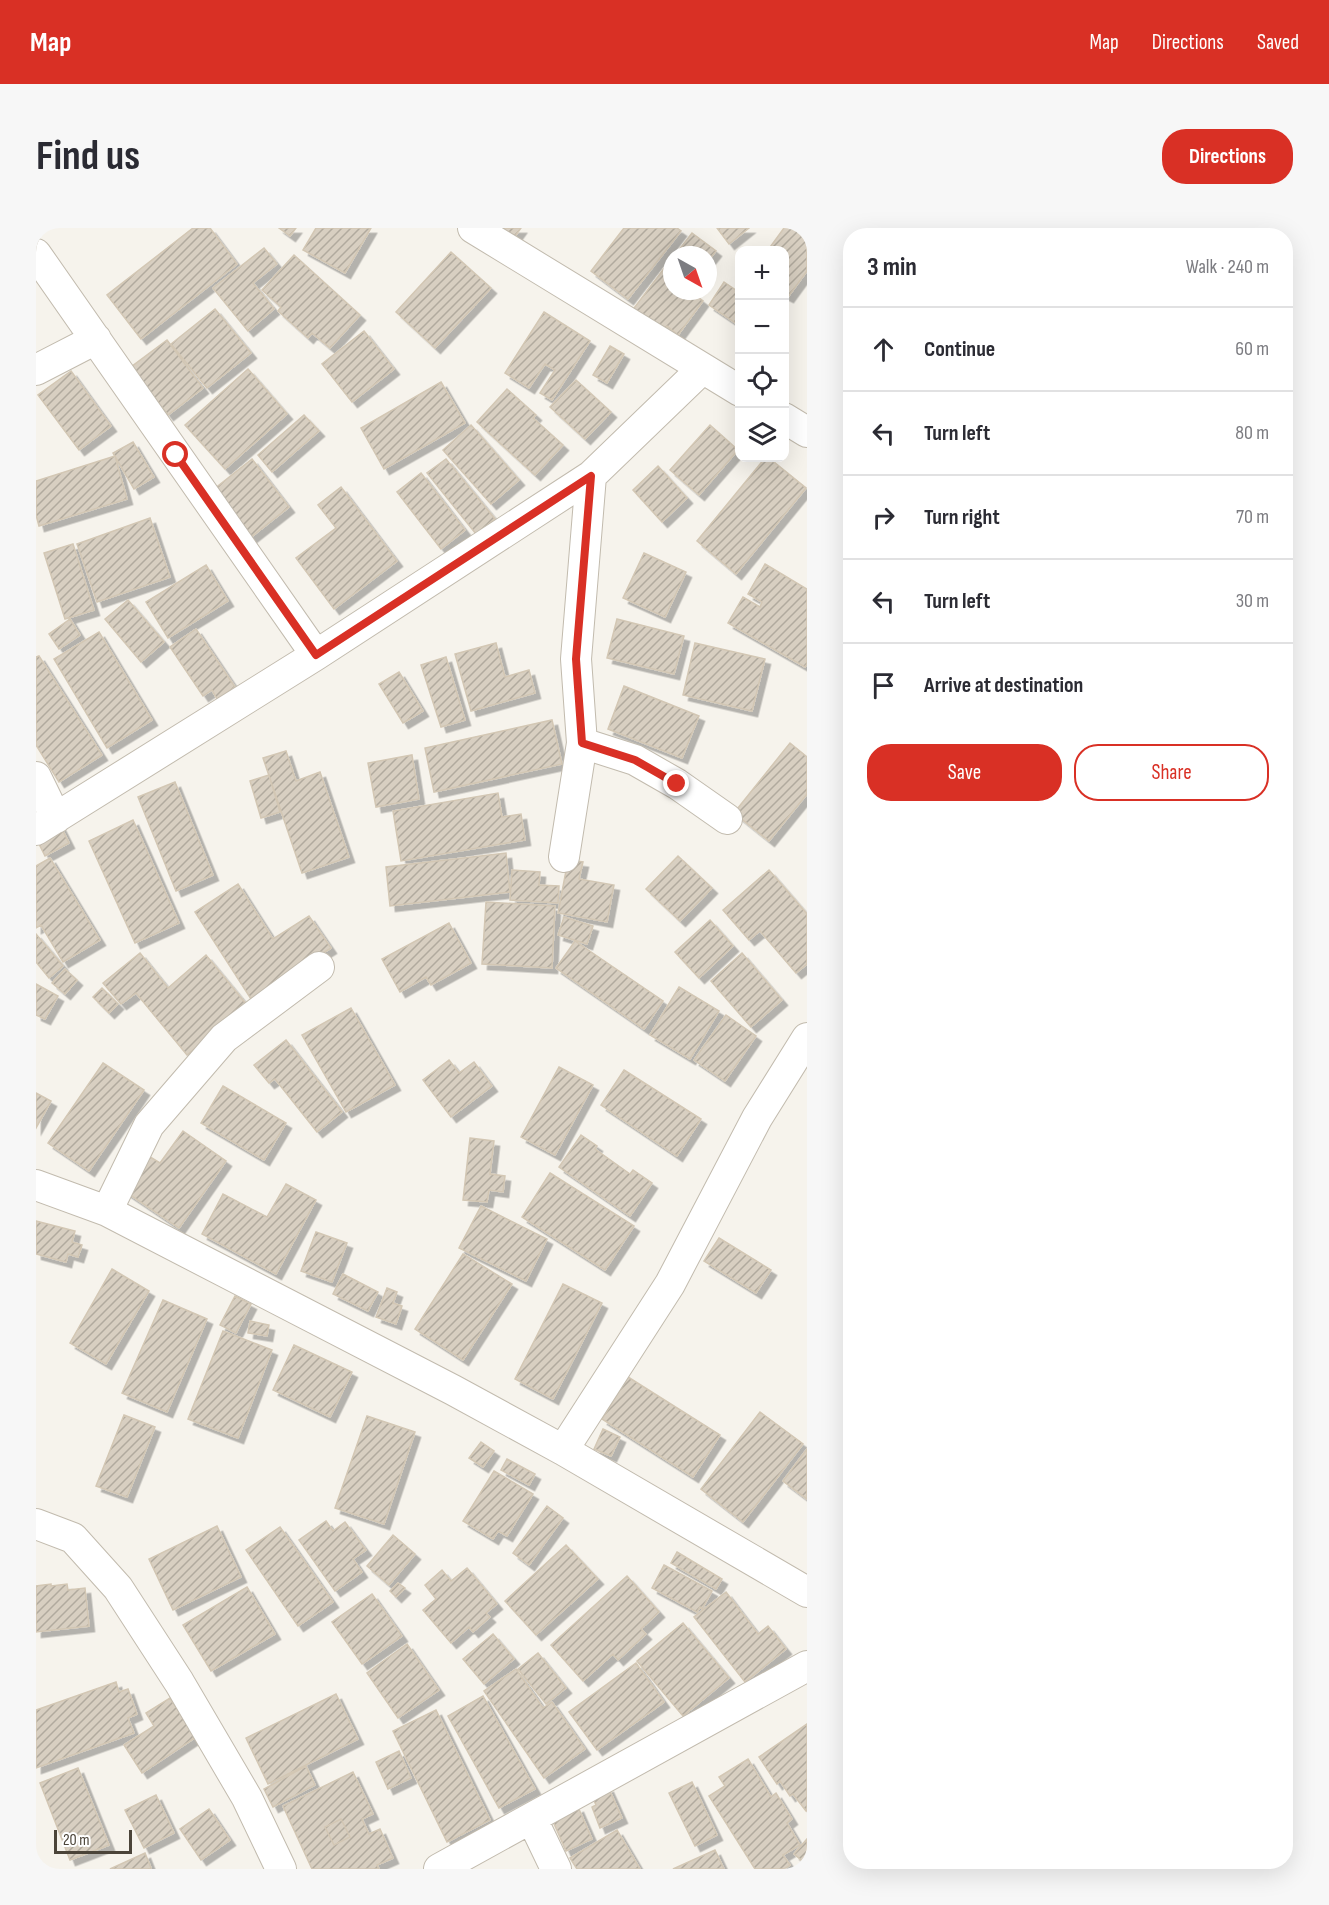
<!DOCTYPE html>
<meta charset="utf-8">
<style>
:root{--surface:#fff;--page:#f7f7f7;--text:#2b2b33;--muted:#7c7c81;--line:#e1e1e2;--accent:#d93025}
body{margin:0;font-family:"Sofia Sans Condensed",sans-serif;background:var(--page);color:var(--text)}
.controls{position:absolute;right:18px;top:18px;display:grid;overflow:hidden;border-radius:12px;box-shadow:0 6px 24px #0002}
.controls button{width:54px;height:54px;display:grid;place-items:center;padding:0;border:0;border-bottom:2px solid var(--line);background:var(--surface);color:var(--text);font:30px sans-serif}
.compass{position:absolute;left:627px;top:18px;width:54px;height:54px;border-radius:50%;background:var(--surface);box-shadow:0 6px 24px #0002;rotate:140deg}
.scale{position:absolute;left:18px;bottom:15px;width:78px;box-sizing:border-box;padding-left:6px;border:3px solid #4b4439;border-top:0;font-size:16px;line-height:21px;white-space:nowrap;color:#4b4439;-webkit-text-stroke:4px #fff;paint-order:stroke}
.stop{position:absolute;width:18px;height:18px;margin:-14px;border:4px solid #d93025;border-radius:50%;background:#fff}
.stop.end{background:#d93025;border-color:#fff;box-shadow:0 2px 6px #0008}
.list{margin:0;padding:0;list-style:none}
h2{display:flex;justify-content:space-between;align-items:center;height:78px;margin:0;padding:0 24px;font-size:26px}
h2 small{font-size:20px;font-weight:400;color:var(--muted)}
.list li{display:grid;grid-template-columns:39px 1fr auto;gap:18px;align-items:center;box-sizing:border-box;height:84px;padding:0 24px;border-top:2px solid var(--line)}
.list b{display:block;font-size:22px;white-space:nowrap}
.list em{font-size:20px;font-style:normal;color:var(--muted)}
.actions{display:flex;gap:12px;padding:18px 24px}
.actions a{flex:1;padding:14px 0;border:2px solid var(--accent);border-radius:24px;text-align:center;font-size:21px;color:var(--accent)}
.actions .main{background:var(--accent);color:#fff}
.icon{flex:none;width:33px;height:33px;fill:none;stroke:currentColor;stroke-width:2;stroke-linecap:round;stroke-linejoin:round}
.map{position:relative;flex:none;width:771px;height:1641px;overflow:hidden;border-radius:24px}
header{display:flex;align-items:center;gap:36px;box-sizing:border-box;height:84px;padding:0 30px;background:var(--accent);color:#fff}
header strong{font-size:28px}
nav{display:flex;gap:33px;margin-inline-start:auto;font-size:21px}
.intro{display:flex;align-items:center;justify-content:space-between;box-sizing:border-box;height:144px;padding:0 36px}
h1{margin:0;font-size:42px}
.button{padding:15px 27px;border-radius:24px;background:var(--accent);color:#fff;font-size:21px;font-weight:700}
main{display:flex;gap:36px;padding:0 36px}
aside{flex:1;background:var(--surface);border-radius:24px;box-shadow:0 6px 24px #0002}
.map>svg:first-child{display:block}
.building{fill:url(#building-hatch);stroke:#d3c7b4;stroke-width:1.5;fill-rule:evenodd;filter:url(#shadow)}
.lines{fill:none;stroke-linecap:round;stroke-linejoin:round}
.street-casing{stroke:#c2bbae;stroke-width:32}
.street{stroke:#fff;stroke-width:30}
.route{stroke:#d93025;stroke-width:8}
</style>
<header>
<strong>Map</strong>
<nav><a>Map</a><a>Directions</a><a>Saved</a></nav>
</header>
<div class="intro"><h1>Find us</h1><a class="button">Directions</a></div>
<main>
<div class="map">
<svg width="771" height="1641" viewBox="0 0 771 1641">
<defs>
<pattern id="building-hatch" width="6" height="6" patternUnits="userSpaceOnUse" patternTransform="scale(1.5)"><rect width="6" height="6" fill="#d8cfc1"/><path d="M-1 1l2-2M0 6l6-6M5 7l2-2" fill="none" stroke="#b1aa9e"/></pattern>
<filter id="shadow"><feDropShadow dx="5.5" dy="5.5" stdDeviation="0" flood-color="#0004"/></filter>
</defs>
<rect width="100%" height="100%" fill="#f6f3ec"/>
<path class="building" d="M157,0H174L201,36L105,111L71,67Z
M243,0H260L254,8Z
M280,0H335L309,45L267,22Z
M462,0H485L477,11Z
M588,0H641L645,3L592,71L555,43Z
M681,0H713L693,16Z
M748,0H771V43L752,69L748,67V22H732Z
M656,5L680,23L672,33V27H639Z
M228,20L241,36L217,55L238,81L212,103L177,60Z
M415,24L455,60L399,120L360,84Z
M258,27L324,87L294,120L276,105L272,110L242,83L245,79L226,62Z
M636,30V63H654L667,73L642,107L631,98L622,110L592,88Z
M688,54L704,65V98L673,77Z
M179,81L215,125L171,160L135,116Z
M508,84L554,113L516,172L504,165L519,142L509,136L493,160L469,145Z
M328,103L358,141L316,174L286,136Z
M131,112L167,160L132,187L95,139Z
M574,118L588,126L571,155L557,147Z
M212,141L251,186L189,241L149,197Z
M35,143L75,198L43,222L2,167Z
M540,152L575,184L549,211L514,179Z
M405,154L429,195L348,241L325,200Z
M471,161L500,187L497,190L527,217L499,247L441,194Z
M268,187L283,203L236,244L222,227Z
M435,197L483,252L455,276L407,222Z
M674,197L702,222L663,267L634,242Z
M97,214L118,249L98,261L77,225Z
M79,228L91,271L3,298L0,287V253Z
M729,230H733L770,260L700,346L661,313Z
M216,231L253,279L214,310L177,262Z
M410,231L459,291L440,306L391,245Z
M622,238L651,270L626,294L597,262Z
M385,245L429,302L405,321L361,264Z
M305,259L361,333L298,381L260,330L300,300L282,277Z
M114,290L134,349L61,374L41,316Z
M37,316L58,382L29,391L8,325Z
M608,325L650,344L629,389L587,370Z
M729,336L771,361V436L769,439L692,395L707,369L724,379L726,374L712,366Z
M170,337L192,373L132,410L110,374Z
M92,372L128,414L105,434L69,391Z
M34,391L44,407L23,421L13,406Z
M581,391L648,408L638,446L571,430Z
M160,401L199,459L181,471L176,462L167,468L134,419Z
M63,404L116,492L71,520L18,431Z
M460,415L469,449L493,442L499,465L435,483L419,426Z
M659,415L729,431L716,483L647,467Z
M3,428L66,527L23,554L0,517V429Z
M410,429L429,492L405,499L385,437Z
M363,444L387,483L367,495L343,456Z
M588,458L663,488L646,530L572,501Z
M516,492L526,536L398,564L389,520Z
M754,515L771,529V566L733,613L698,585Z
M250,523L260,553L284,544L313,629L266,645L227,530Z
M376,527L383,571L340,579L332,535Z
M233,547L244,584L225,590L214,553Z
M139,554L177,647L140,663L102,569Z
M462,565L466,589L485,586L489,612L365,633L357,583Z
M97,592L143,695L99,715L53,613Z
M22,593L33,615L9,628L0,610Z
M470,625L474,664L354,678L350,639Z
M642,628L676,660L644,693L610,661Z
M14,630L64,712L27,734L5,697L0,700V638Z
M532,632L547,634L543,651L578,657L571,694L522,685Z
M476,642L504,644L503,657L523,658L522,675L474,672Z
M733,642L771,686V736L760,745L724,703L713,712L687,682Z
M202,656L237,711L273,688L295,720L215,771L159,684Z
M450,674L519,678L516,740L446,736Z
M528,689L557,698L551,716L522,707Z
M674,692L697,718L663,750L639,724Z
M413,695L435,735L395,757L390,749L364,764L346,731Z
M0,706L27,738L13,750L0,734Z
M539,713L627,773L608,801L520,740Z
M104,725L132,760L170,727L211,777L151,827L100,765L85,776L67,755Z
M706,725L746,772L715,799L675,753Z
M29,741L41,752L29,766L16,755Z
M0,756L22,768L9,791L0,787Z
M643,759L683,783L654,831L614,807Z
M66,760L82,776L73,785L57,769Z
M315,780L359,857L310,884L266,807Z
M690,787L720,808L689,853L658,832Z
M250,812L306,884L281,904L239,851L233,855L218,837Z
M413,832L423,845L438,834L456,858L415,889L387,852Z
M67,835L108,862L53,943L12,915Z
M523,839L557,857L519,927L485,909Z
M588,842L665,891L641,928L565,877Z
M187,858L250,895L228,932L165,895Z
M0,865L15,873L0,900Z
M147,903L190,933L143,1000L87,962L111,927L124,935Z
M545,907L561,918L559,921L594,946L597,942L616,955L594,988L523,939Z
M434,910L458,913L454,946L469,948L467,964L453,962L451,974L427,972Z
M514,945L598,998L569,1042L486,989Z
M250,956L280,972L240,1046L166,1006L187,966L231,989Z
M445,978L511,1011L490,1053L423,1020Z
M0,993L39,1003L36,1014L46,1017L42,1029L32,1026L30,1034L0,1026Z
M280,1004L311,1015L296,1054L265,1043Z
M683,1010L735,1042L720,1065L668,1033Z
M427,1026L476,1056L427,1132L379,1101Z
M76,1041L113,1063L70,1136L34,1115Z
M307,1046L342,1064L332,1083L297,1066Z
M527,1056L566,1075L517,1171L479,1151Z
M351,1060L361,1064L357,1075L366,1078L360,1096L340,1089Z
M199,1068L215,1076L200,1105L184,1097Z
M127,1072L171,1091L131,1184L86,1165Z
M214,1093L233,1097L231,1108L212,1105Z
M187,1103L236,1122L202,1210L152,1191Z
M258,1117L316,1144L294,1189L237,1162Z
M592,1149L684,1207L657,1249L566,1191Z
M724,1184L767,1216L707,1294L665,1261Z
M88,1187L119,1199L91,1269L60,1258Z
M331,1188L379,1204L348,1296L299,1280Z
M567,1201L584,1209L575,1228L558,1221Z
M445,1214L458,1223L447,1239L433,1230Z
M771,1221V1271L747,1253Z
M471,1231L499,1246L493,1257L465,1242Z
M458,1243L497,1266L471,1308L462,1303L457,1311L427,1293Z
M511,1278L527,1290L493,1337L477,1325Z
M290,1293L297,1303L309,1294L330,1322L317,1331L326,1344L299,1363L263,1312Z
M181,1298L205,1349L137,1382L113,1331Z
M244,1299L297,1374L262,1398L210,1322Z
M357,1307L379,1326L353,1357L331,1338Z
M530,1317L562,1351L500,1407L469,1373Z
M641,1324L686,1351L680,1361L635,1335Z
M628,1337L676,1363L666,1381L664,1379L661,1384L616,1360Z
M431,1340L461,1376L450,1385L454,1389L437,1404L433,1399L415,1415L387,1382L400,1371L389,1357L406,1342L415,1353Z
M591,1348L623,1384L605,1401L610,1406L582,1432L577,1426L547,1453L515,1417Z
M362,1355L369,1360L360,1369L354,1363Z
M15,1356V1358L31,1356L32,1362L49,1360L53,1398L0,1404V1358Z
M211,1359L239,1406L175,1443L147,1397Z
M690,1364L722,1406L732,1398L750,1421L709,1454L658,1389Z
M336,1366L366,1408L326,1436L296,1394Z
M647,1395L693,1450L647,1488L601,1433Z
M457,1406L478,1431L448,1456L427,1431Z
M371,1416L403,1462L362,1490L331,1445Z
M502,1425L530,1460L510,1476L482,1441Z
M600,1435L628,1474L561,1522L533,1484Z
M480,1441L507,1480L516,1474L549,1521L508,1550L448,1463Z
M80,1454L83,1464L92,1461L101,1486L92,1490L98,1505L0,1540V1482Z
M300,1466L322,1511L232,1556L210,1510Z
M447,1468L499,1561L463,1580L412,1488Z
M134,1470L160,1509L106,1545L88,1517L118,1498L110,1485Z
M400,1482L454,1592L411,1614L357,1503Z
M771,1496V1583H770L757,1566L754,1568L744,1553L741,1556L723,1529Z
M363,1523L375,1550L352,1561L340,1534Z
M712,1531L735,1569L740,1565L756,1591L751,1595L764,1617L747,1627L754,1637L748,1641H719L673,1568L689,1558L683,1549Z
M270,1538L279,1557L237,1579L228,1561Z
M42,1540L73,1617L34,1632L4,1555Z
M317,1544L337,1586L326,1591L333,1606L344,1601L357,1630L341,1637L343,1641H276L247,1578ZM305,1591L314,1609L298,1617L289,1599Z
M656,1554L681,1607L659,1618L633,1565Z
M572,1559L586,1590L564,1600L556,1579L560,1577L555,1566Z
M120,1567L138,1605L108,1620L89,1582Z
M542,1579L556,1611L530,1623L516,1591Z
M173,1581L194,1612L165,1632L144,1601Z
M305,1591L314,1609L298,1617L289,1599Z
M581,1602L604,1641H541L534,1630Z
M771,1611V1637L758,1626Z
M679,1622L688,1641H637Z
M109,1625L115,1640L112,1641H74Z"/>
<g class="lines">
<defs>
<path id="street" d="M437,0L704,163
M0,26L280,427
M0,142L60,111
M748,190L771,204
M555,248L540,431L546,515L599,532L641,556L691,591
M0,549L20,590
M0,602L280,427L555,248L666,141
M528,629L546,515
M0,957L71,983L417,1162L527,1222L771,1364
M71,983L113,897L188,810L283,739
M527,1222L634,1056L721,890L771,810
M0,1296L37,1310L82,1360L143,1454L211,1570L245,1641
M496,1591L520,1641
M403,1641L771,1438"/>
</defs>
<use href="#street" class="street-casing"/>
<use href="#street" class="street"/>
</g>
<g class="lines">
<path class="route" d="M140,227L280,427L555,248L540,431L546,515L599,532L641,556"/>
</g>
</svg>
<div class="controls">
<button>+</button>
<button>−</button>
<button><svg class="icon" aria-label="locate" viewBox="0 0 24 24"><circle cx="12" cy="12" r="6"/><path d="M12 2v4M12 18v4M2 12h4M18 12h4"/></svg></button>
<button><svg class="icon" aria-label="layers" viewBox="0 0 24 24"><path d="M12 4l9 5-9 5-9-5zM3 14l9 5 9-5"/></svg></button>
</div>
<svg class="compass" viewBox="-18 -18 36 36"><path d="M0-13l5 13h-10z" fill="#e53935"/><path d="M0 13l5-13h-10z" fill="#7c7c81"/></svg>
<div class="scale">20 m</div>
<div class="stop" style="left:140px;top:227px"></div>
<div class="stop end" style="left:641px;top:556px"></div>
</div>
<aside>
<h2>3 min<small>Walk · 240 m</small></h2>
<ul class="list">
<li><svg class="icon" aria-label="ahead" viewBox="0 0 24 24"><path d="M12 20V5M6 11l6-6 6 6"/></svg><div><b>Continue</b></div><em>60 m</em></li>
<li><svg class="icon" aria-label="left" viewBox="0 0 24 24"><path d="M17 20v-9H6M10 6l-5 5 5 5"/></svg><div><b>Turn left</b></div><em>80 m</em></li>
<li><svg class="icon" aria-label="right" viewBox="0 0 24 24"><path d="M7 20v-9h11M14 6l5 5-5 5"/></svg><div><b>Turn right</b></div><em>70 m</em></li>
<li><svg class="icon" aria-label="left" viewBox="0 0 24 24"><path d="M17 20v-9H6M10 6l-5 5 5 5"/></svg><div><b>Turn left</b></div><em>30 m</em></li>
<li><svg class="icon" aria-label="arrive" viewBox="0 0 24 24"><path d="M6 21V4h12l-3 4 3 4H6"/></svg><div><b>Arrive at destination</b></div></li>
</ul>
<div class="actions"><a class="main">Save</a><a>Share</a></div>
</aside>
</main>
